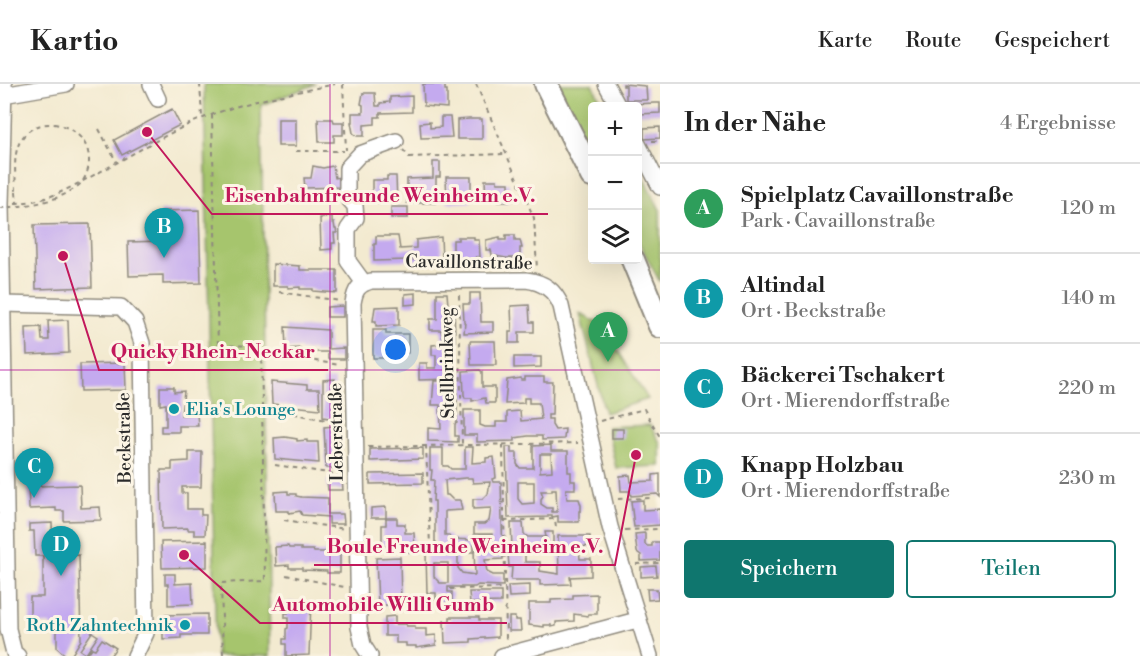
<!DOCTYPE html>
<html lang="de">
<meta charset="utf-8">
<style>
:root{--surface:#fff;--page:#f2f2f2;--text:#222;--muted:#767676;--line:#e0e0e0;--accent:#0f766e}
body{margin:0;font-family:"Libre Bodoni",serif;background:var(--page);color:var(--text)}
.controls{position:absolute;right:18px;top:18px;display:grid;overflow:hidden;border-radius:6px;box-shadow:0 6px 24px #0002}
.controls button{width:54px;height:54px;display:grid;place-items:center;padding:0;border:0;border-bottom:2px solid var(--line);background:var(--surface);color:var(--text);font:30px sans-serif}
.you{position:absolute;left:396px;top:266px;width:21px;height:21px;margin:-15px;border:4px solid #fff;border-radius:50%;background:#1a73e8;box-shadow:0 0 0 9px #1a73e833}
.badge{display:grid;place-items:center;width:39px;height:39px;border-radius:50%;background:var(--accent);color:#fff;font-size:20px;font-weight:700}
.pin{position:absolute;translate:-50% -50px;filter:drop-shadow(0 2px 3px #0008)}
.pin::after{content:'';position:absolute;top:32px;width:21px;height:18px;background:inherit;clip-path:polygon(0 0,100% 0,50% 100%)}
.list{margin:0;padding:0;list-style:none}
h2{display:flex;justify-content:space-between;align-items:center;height:78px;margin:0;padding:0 24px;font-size:26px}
h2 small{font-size:20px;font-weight:400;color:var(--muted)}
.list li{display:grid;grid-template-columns:39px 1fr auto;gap:18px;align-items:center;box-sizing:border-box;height:90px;padding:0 24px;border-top:2px solid var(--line)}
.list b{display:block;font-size:22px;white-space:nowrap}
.list p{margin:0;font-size:20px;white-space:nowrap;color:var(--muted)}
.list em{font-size:20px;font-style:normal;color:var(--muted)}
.actions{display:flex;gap:12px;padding:18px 24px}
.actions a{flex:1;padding:14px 0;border:2px solid var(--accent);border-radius:6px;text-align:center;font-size:21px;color:var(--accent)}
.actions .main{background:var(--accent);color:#fff}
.icon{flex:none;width:33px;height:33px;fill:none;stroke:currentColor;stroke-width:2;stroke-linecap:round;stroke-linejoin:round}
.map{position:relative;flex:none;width:660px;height:572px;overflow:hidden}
header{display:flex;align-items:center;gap:36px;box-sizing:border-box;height:84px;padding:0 30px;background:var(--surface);border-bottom:2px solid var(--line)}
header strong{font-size:28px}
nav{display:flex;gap:33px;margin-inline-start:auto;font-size:21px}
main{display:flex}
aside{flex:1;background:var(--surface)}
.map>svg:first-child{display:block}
.green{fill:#a6c56d;stroke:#68784c;stroke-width:1.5}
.building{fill:#c4aaef;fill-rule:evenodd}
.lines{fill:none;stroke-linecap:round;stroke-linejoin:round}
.street-casing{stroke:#8f8a7e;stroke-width:18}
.primary-casing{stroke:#8f8a7e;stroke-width:26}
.path{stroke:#8f8a7e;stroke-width:2;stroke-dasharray:4.5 4.5;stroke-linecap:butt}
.street{stroke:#fff;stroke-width:15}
.primary{stroke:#fff;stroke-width:22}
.path-bridge{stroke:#8f8a7e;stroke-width:2;stroke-dasharray:4.5 4.5;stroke-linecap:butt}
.grid{fill:none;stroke:#b5179e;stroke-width:1.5;stroke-opacity:0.55}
.culture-dot{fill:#0f9aa8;stroke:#fcf5e5;stroke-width:2}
.labels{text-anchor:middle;stroke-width:6;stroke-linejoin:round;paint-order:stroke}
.street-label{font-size:18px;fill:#2b2b2b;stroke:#fcf5e5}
.culture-label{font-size:18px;fill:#0d838f;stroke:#fcf5e5;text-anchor:start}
.leader{fill:none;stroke:#c2185b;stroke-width:2}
.callout-dot{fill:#c2185b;stroke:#fcf5e5;stroke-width:2}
.callout-label{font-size:20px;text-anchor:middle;font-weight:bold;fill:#c2185b;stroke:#fcf5e5;stroke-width:6;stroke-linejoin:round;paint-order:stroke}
</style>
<header>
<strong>Kartio</strong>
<nav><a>Karte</a><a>Route</a><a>Gespeichert</a></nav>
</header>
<main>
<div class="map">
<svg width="660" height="572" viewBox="0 0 660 572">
<rect width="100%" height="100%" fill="#fcf5e5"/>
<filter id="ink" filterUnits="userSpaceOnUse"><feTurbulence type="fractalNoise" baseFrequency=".0167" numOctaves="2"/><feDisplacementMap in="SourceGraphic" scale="12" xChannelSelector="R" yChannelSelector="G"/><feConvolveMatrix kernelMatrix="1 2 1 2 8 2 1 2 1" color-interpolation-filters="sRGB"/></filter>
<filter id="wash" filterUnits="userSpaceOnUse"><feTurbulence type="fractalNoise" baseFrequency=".008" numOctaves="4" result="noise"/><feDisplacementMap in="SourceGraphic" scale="24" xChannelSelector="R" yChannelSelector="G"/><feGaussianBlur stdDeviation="1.35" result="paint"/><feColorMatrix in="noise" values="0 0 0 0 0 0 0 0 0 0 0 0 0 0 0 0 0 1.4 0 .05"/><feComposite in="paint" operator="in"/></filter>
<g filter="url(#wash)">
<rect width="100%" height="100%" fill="#f3ead0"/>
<path class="green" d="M204,0H316L261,21L270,572H216Z
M554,0H592L604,22H592V73Z
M638,84L660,126V198L638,157Z
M580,230L602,241L648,315L605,329Z
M650,341L660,359V382L616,384L607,343Z"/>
<g id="blocks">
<path class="building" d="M423,0H445V6H447V24L424,22Z
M623,0L646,2L647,16H626V2H623Z
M363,9H375L376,22H380V19L390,18V13L412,12V28L380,29V33H375V40L364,41V52H357L353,49L351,38H352V29H363V21L361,20Z
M655,19H660V29L638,30V22H633V20Z
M172,25L180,41L122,71L114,56Z
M441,33H450L452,53L421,54L420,39L430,38V44L441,43Z
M278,35H296V62H278Z
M318,35H333L334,38H343V51H334V58H319Z
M469,35H482V55H457V36Z
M660,43V54L644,55V44Z
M433,78H440V93H436V119H407V95L433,94Z
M313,82L323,84L333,82L335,94L341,93V103L305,104L304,94H311Z
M387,92H396L397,119H372V96H387Z
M446,93H471V118L447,119Z
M485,96H497V99H509V118H498V115H486Z
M391,123H408V134H391Z
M199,126L201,199L163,200V191L129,192L128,158L162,157L161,127Z
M332,133V139H334L335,145H336L337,149H334L335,159H332V165L321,166L320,134Z
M90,140L92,203L36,205L34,141Z
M506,151H515V156H520L522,164H520V174H506L496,172L493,175L491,166H486V156L500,153V156H506Z
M376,152H398L400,165L416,164V156L441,153L442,175L374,177V160H376Z
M458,153H474V156H479L480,173H476L473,176L462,175L460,177L457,173H453V156H458Z
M273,180L300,182V186H337V209L313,207V205H300V203L288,204V202H273Z
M416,209V220L405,221V210Z
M437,209H447L448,221H454L456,289H449V295L419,296V279H427V284H436V271H432V261L444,260L441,246H430V235H437Z
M470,209H480L481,238H493V248L464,249L465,238H464L463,220H470Z
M529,221L530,238H534V248H519V259H509V248H512L511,222Z
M343,222V233H327V223Z
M399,222V241L376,242V237H373L375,223Z
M68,236L69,269L27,271L26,244L41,243L42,256H49L48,237Z
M285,243L328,246V265L344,264V275H328V268H313V266L300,267V264L286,265Z
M373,246H386V250H408V269H386L387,274H373Z
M470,257H495L496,281H471Z
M514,273H541V283L514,284Z
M125,279L126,306L81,307L80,280Z
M480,286L482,288V303H495V319H486L485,314L472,317V314H465L464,311L463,287Z
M525,293H544V298H553L552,331H548V335H552V341L555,346L565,345L564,355L542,356V352H528L515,354V357L477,358V351H464V326H480V341L485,343H496V338H507V328L520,327L521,337L541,335L539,319H529V314H524V319L505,320L507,296L521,294V296H525Z
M335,295V335L323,333V296Z
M434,297H457V339L455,340V352H458V358L428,357V344L441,345L440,321H432Z
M271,298L307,301V305H319L320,325L272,320Z
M160,303H174V308L184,307L181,331L197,330L198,342H179V348H161V342H166V320L160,321Z
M334,342L335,384H326L324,343Z
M612,345H623V354H612Z
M285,353L297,355V357L307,356V358H318L319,379L275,375L274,354Z
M551,361V367H568V388H571V397H575V405H566L567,415H579L581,421V427H579V438H558V432L552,433V431H548V433L508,434L506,363H511V369H517V380L520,384H533V362ZM540,370H551L552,387L540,388ZM518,398H534V419L522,420L518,415ZM552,405H556L557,428H552V424H547L541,420V415L543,412L541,407H552Z
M465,363H473L472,379L486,378V374L494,373L496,394L492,395L493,398H501L503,475L485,476L487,488L493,491H503V502L478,501L475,503H448V508H452V519H436V509H427L426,469H436L437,461L436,458H435V417H433L434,396H431L432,386H430V364H443V382H448L451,385H465ZM465,394H472L473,399L490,398L488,410L483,415H473V425L491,424L489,437L484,440H474V450H492V456H489V463L484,466H474L475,491L462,489L458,484V468H474V456L450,455L449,451H445V427L462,426L460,416H453L448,411H446L445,396ZM434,479H448V499H440L434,493Z
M423,364V375L370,377V365Z
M189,368H202L201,403H182V409H187V425H201V431H206L205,451H194V446H188V444L162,445L161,386H172V378L189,377Z
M423,389V399L370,400V390Z
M660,390V413L657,410L631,412L630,407H621L620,392L630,391L631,398L653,397V391Z
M40,396V402L80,401L81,424L100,423L101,436L64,437V427H56V424L29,425L28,397Z
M327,396H342L343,406H328Z
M288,407V410H296V412L301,413L328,414V430H343L344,440H329V433L302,431L300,427L289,429V427H276L275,408Z
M643,416V426L660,425V441L634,443L631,417Z
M386,423V434H371V424Z
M386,434H397V440H405V449H414L415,468H404V461L382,462V441H386Z
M52,439L53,472L79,471L81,556L71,572H67L57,564V548L49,540L30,541V513H43V472H35L34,447H29V440Z
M511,439H523L524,450L528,453H546L545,448H553V463L512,464Z
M645,449V460L647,462H652V458H660V476L641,477V471L637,468L635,450Z
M558,452H590V462L579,463L580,475H591V492L570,493L571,500L540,501V496H511L512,483H509L508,469H525V478H540V487L559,490Z
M207,457V483L162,484L161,458Z
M288,462L289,464H301V466H313L314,468H326V470H340V489H327V487L302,486V484H289V481L276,482L275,463Z
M400,473L401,521H378L376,474Z
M656,482L657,492L641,493V483Z
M165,490H175V500L192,499L193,520L168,521V500H165Z
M530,501V512L509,513L508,502Z
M647,505H657L658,515L648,516Z
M469,508H501V518L470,519Z
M597,510V530H588V532L574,530V537L556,538V542L551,543V541H544V543L529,541V519H551V516L573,515V511Z
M288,518H311L309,571L286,572V560H283V555H286V545L288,544V534H285V529H288Z
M207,530V551H181V554L163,555V531Z
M395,532V540H406V542H415V545H426V552L436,551V561L416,564V562H406V559H396V552H385V533Z
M450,533H479V536H498V553L471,555V558L445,559L444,537H450Z
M509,533H515V536H520L521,547H509Z
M92,548L98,552L86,570L80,566Z
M102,555L116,564L110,572H86L92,564L95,565Z"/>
</g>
</g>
<g filter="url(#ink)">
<use href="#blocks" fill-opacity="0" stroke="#8f8a7e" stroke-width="1.5"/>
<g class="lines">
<defs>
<path id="street" d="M4,0L1,120L8,545L14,569L18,572
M151,0L158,15
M606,0L618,22
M3,11L66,0
M638,60L660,103
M364,199L348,177V145L356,134L355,122L347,113V84L360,70L396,57
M3,220L121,223L135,238L142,259L146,549L135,572
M370,572L363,561L359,543L353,219C355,206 358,201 371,197L526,196C543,198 555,206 561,222L610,443L650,572
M502,572L637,536"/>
<path id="primary" d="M546,0L592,92
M633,176L660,242"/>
</defs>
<use href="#street" class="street-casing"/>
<use href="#primary" class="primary-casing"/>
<path class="path" d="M200,0L202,33
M343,0L346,66
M476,0L534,134L537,185
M212,31L218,262L261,261L265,497L221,499L223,572
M99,45L117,79
M652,57H660
M403,66L409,73L506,70
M296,67H344
M16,108L17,119
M298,111L333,112
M15,119C50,117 65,106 96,90C130,72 165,50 201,35C244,17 290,10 335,0
M279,208L341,217
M459,211L462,361
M261,268L340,281
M276,326L341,339
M600,337L644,325L660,353
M426,361L430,462
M503,361L506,556
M368,363L578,359
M275,381L342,391
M618,415L653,414
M284,436L346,445
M504,437L555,435L556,444
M625,446L660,445
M636,480L660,479
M286,491L344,503
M450,505L505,504"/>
<use href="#street" class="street"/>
<use href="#primary" class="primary"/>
<path class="path-bridge" d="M0,124C24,122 55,119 75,104C82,100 86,93 88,85C98,42 34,21 18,62C13,76 16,94 16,108"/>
</g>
</g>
<path class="grid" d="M330,0V572M0,286H660"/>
<g class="culture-dot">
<circle cx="174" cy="325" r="6"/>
<circle cx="185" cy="541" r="6"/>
</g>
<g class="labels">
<g class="street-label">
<text transform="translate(469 178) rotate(1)" y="6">Cavaillonstraße</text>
<text transform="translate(447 279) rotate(-91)" y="6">Stellbrinkweg</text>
<text transform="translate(336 348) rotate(-91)" y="6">Leberstraße</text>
<text transform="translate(124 354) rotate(-91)" y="6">Beckstraße</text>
</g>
<g class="culture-label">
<text x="186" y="331">Elia's Lounge</text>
<text x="173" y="547" text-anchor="end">Roth Zahntechnik</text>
</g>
</g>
<path class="leader" d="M147 48L212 130H548M63 172L99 286H328M636 371L615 481H314M184 471L260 539H507"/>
<g class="callout-dot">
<circle cx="147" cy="48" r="6"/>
<circle cx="63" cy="172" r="6"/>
<circle cx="636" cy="371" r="6"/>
<circle cx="184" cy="471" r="6"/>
</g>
<g class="callout-label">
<text x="380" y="118">Eisenbahnfreunde Weinheim e.V.</text>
<text x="213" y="274">Quicky Rhein-Neckar</text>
<text x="465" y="469">Boule Freunde Weinheim e.V.</text>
<text x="383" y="527">Automobile Willi Gumb</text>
</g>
</svg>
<div class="controls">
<button>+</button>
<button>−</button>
<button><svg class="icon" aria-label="layers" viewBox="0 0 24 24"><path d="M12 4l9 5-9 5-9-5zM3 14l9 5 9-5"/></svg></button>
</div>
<div class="you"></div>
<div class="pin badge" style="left:608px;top:278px;background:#2e9e5b">A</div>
<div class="pin badge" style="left:164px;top:174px;background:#0f9aa8">B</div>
<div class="pin badge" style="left:34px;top:414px;background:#0f9aa8">C</div>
<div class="pin badge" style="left:61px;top:492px;background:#0f9aa8">D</div>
</div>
<aside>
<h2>In der Nähe<small>4 Ergebnisse</small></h2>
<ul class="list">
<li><span class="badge" style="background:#2e9e5b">A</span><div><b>Spielplatz Cavaillonstraße</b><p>Park · Cavaillonstraße</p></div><em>120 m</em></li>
<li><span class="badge" style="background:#0f9aa8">B</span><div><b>Altindal</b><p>Ort · Beckstraße</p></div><em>140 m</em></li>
<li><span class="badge" style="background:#0f9aa8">C</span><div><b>Bäckerei Tschakert</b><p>Ort · Mierendorffstraße</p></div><em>220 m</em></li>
<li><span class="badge" style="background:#0f9aa8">D</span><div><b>Knapp Holzbau</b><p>Ort · Mierendorffstraße</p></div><em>230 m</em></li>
</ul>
<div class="actions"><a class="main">Speichern</a><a>Teilen</a></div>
</aside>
</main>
